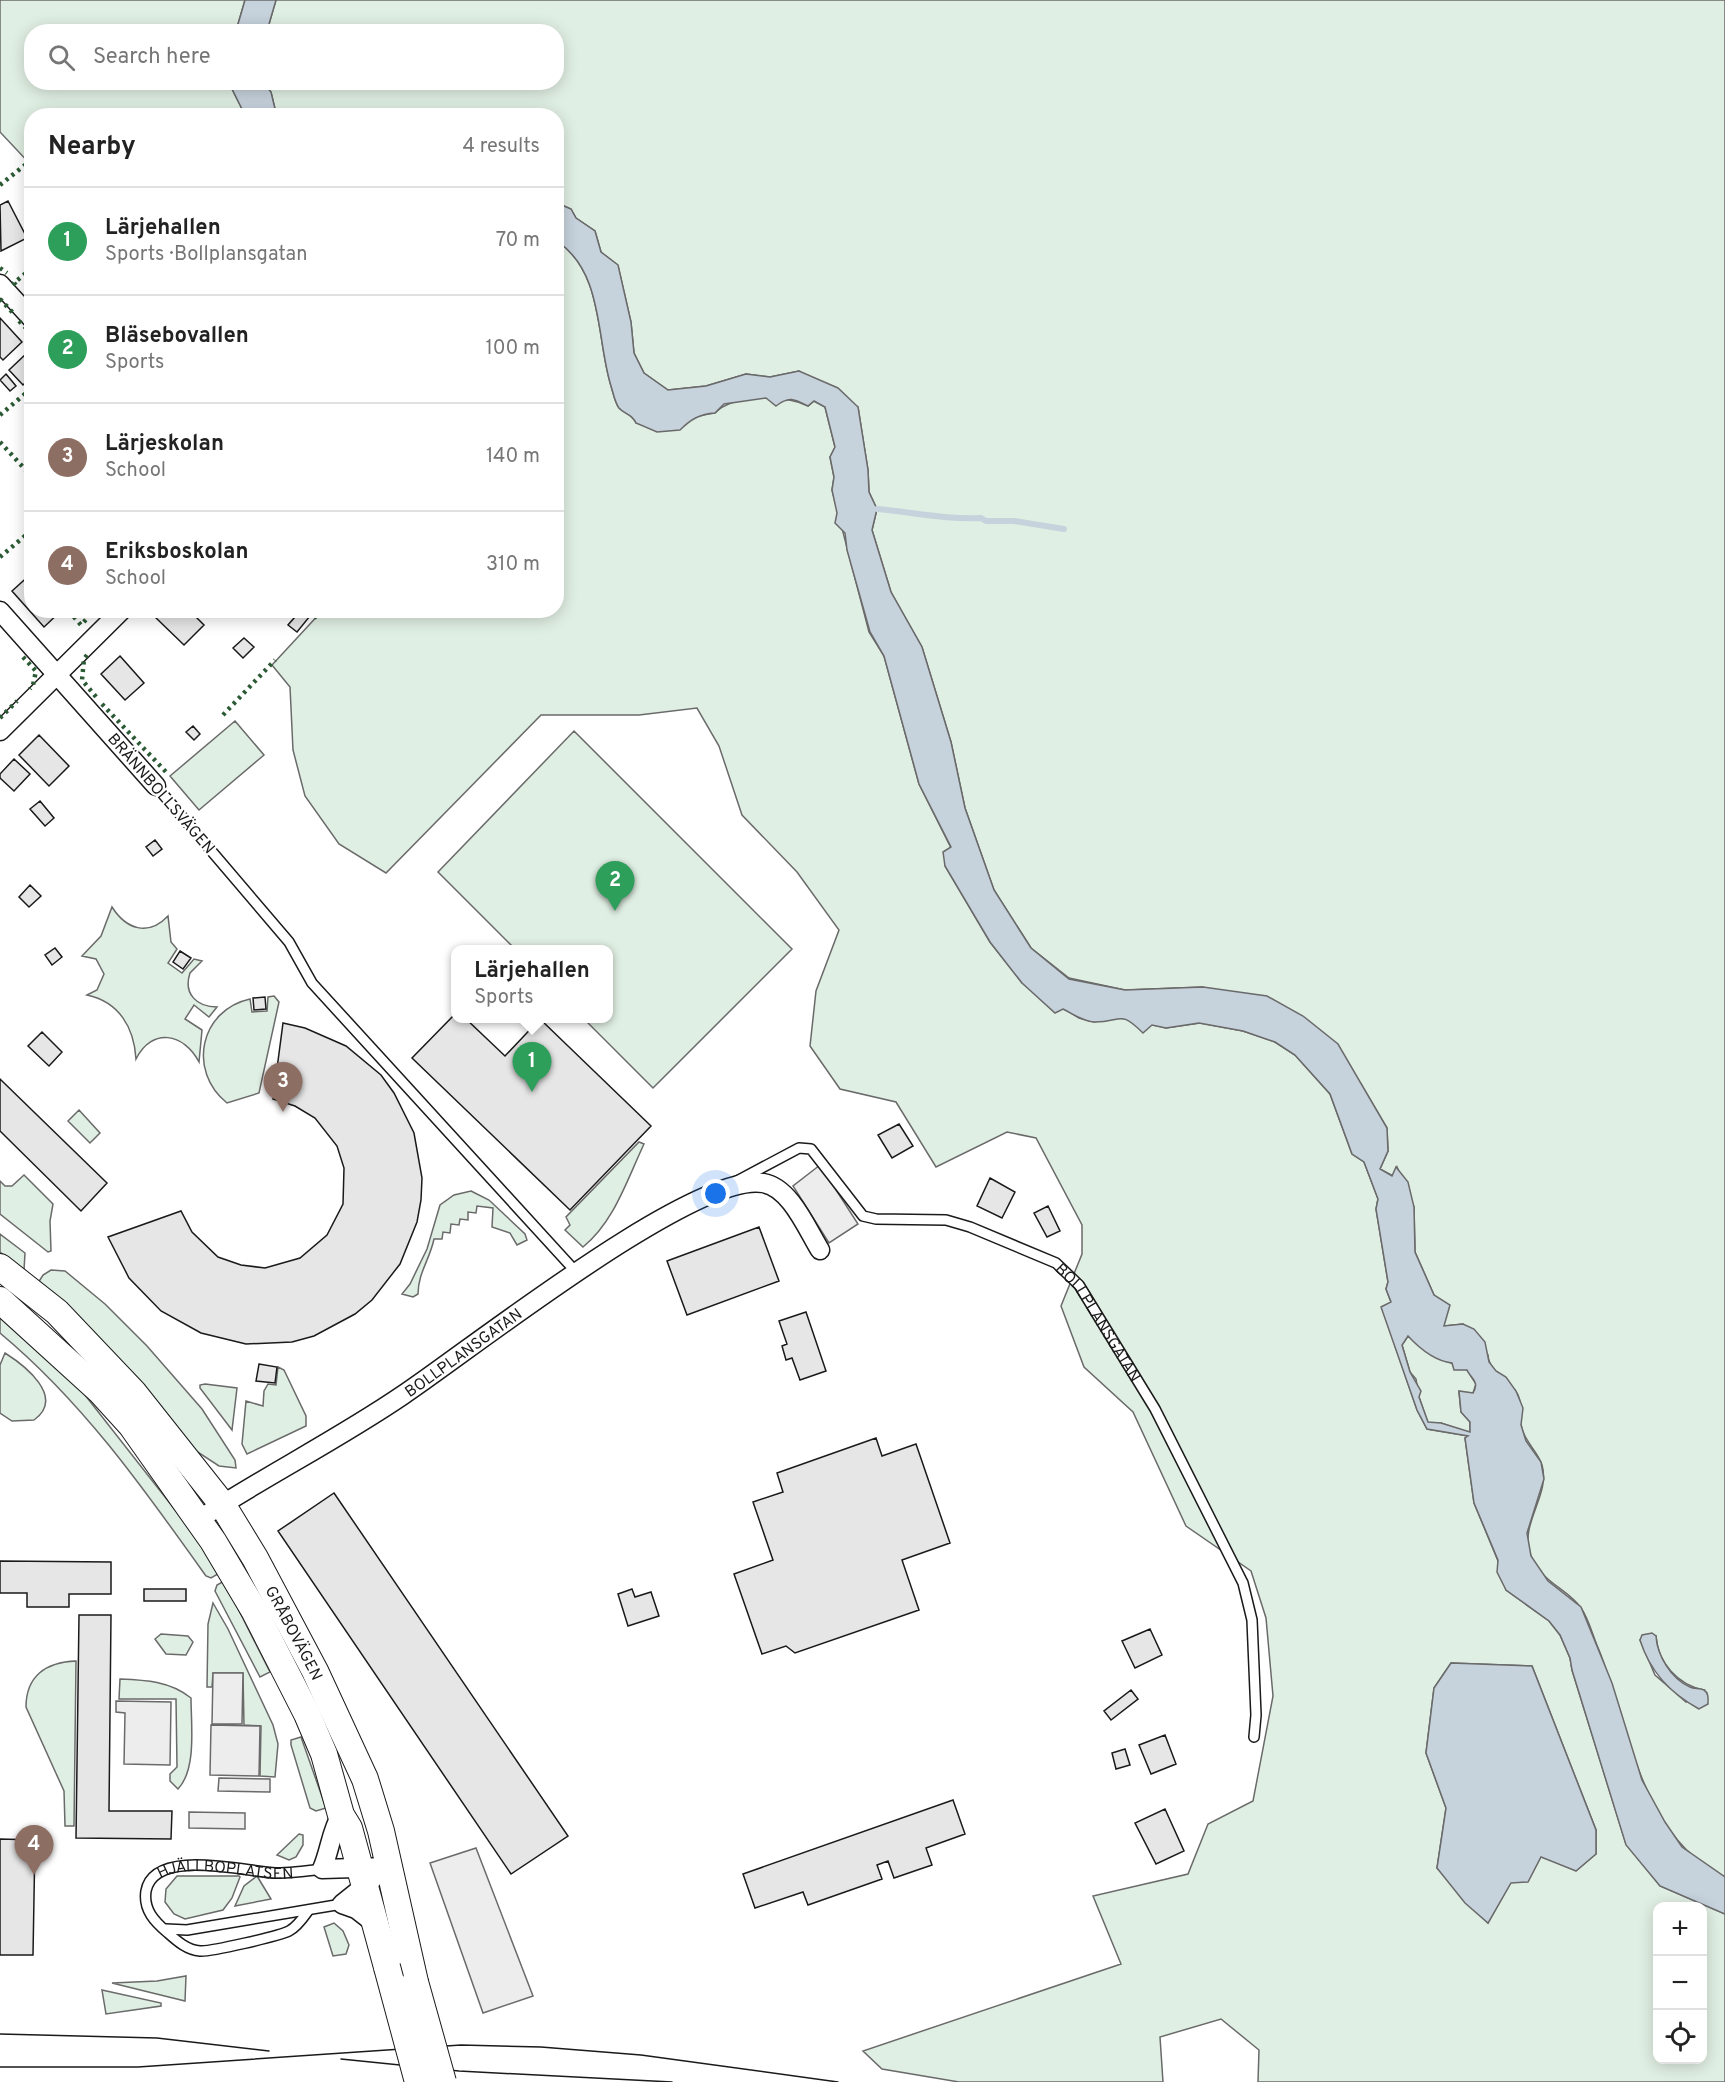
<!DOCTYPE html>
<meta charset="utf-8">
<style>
:root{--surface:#fff;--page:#f6f6f6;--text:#222;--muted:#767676;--line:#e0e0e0;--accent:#7c3aed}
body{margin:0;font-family:Overpass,sans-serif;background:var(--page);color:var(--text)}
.controls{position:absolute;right:18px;bottom:18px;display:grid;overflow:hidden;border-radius:12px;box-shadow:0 3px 15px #0003}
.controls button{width:54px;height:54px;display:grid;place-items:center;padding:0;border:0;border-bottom:2px solid var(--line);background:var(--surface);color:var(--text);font:30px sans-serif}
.you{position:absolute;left:716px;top:1194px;width:21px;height:21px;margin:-15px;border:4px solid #fff;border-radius:50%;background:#1a73e8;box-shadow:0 0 0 9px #1a73e833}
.badge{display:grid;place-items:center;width:39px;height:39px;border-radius:50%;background:var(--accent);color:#fff;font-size:20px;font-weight:700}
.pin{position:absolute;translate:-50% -50px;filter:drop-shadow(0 2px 3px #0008)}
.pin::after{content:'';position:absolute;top:32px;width:21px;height:18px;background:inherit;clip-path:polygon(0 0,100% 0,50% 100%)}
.popup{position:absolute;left:451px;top:945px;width:162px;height:78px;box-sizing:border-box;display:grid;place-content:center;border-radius:12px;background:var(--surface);filter:drop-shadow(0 2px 4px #0005);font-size:20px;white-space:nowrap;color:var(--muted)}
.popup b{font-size:22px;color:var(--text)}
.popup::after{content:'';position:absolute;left:50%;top:100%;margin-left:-12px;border:12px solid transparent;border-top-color:var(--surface)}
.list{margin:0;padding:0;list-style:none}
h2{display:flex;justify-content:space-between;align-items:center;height:78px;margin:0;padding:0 24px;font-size:26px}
h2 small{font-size:20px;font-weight:400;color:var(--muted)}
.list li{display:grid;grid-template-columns:39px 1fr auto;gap:18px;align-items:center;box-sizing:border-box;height:108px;padding:0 24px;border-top:2px solid var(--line)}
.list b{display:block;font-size:22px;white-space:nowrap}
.list p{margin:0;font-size:20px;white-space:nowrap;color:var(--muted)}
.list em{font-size:20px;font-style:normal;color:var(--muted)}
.icon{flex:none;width:33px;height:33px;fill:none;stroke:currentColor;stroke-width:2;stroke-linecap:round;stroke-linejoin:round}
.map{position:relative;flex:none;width:1725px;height:2082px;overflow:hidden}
.search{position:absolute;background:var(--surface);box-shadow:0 3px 15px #0003;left:24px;top:24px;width:540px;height:66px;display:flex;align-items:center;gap:15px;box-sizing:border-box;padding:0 21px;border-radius:24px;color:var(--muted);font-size:22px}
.panel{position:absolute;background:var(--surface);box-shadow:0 3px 15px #0003;left:24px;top:108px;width:540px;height:510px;border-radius:24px}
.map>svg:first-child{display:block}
.green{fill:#e0efe3;stroke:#6a6a6a;stroke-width:1.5;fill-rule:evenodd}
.parking{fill:#ededed;stroke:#6a6a6a;stroke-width:1.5}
.water{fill:#c6d2dc;stroke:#6a6a6a;stroke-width:1.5;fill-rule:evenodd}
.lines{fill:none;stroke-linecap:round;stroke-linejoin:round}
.stream{stroke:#c6d2dc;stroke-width:6}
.building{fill:#e6e6e6;stroke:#1a1a1a;stroke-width:1.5}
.lane-casing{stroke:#1a1a1a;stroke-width:12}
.street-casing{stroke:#1a1a1a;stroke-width:21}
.secondary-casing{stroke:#1a1a1a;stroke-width:28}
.lane{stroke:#fff;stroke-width:9}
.street{stroke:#fff;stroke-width:18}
.secondary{stroke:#fff;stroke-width:26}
.tram{stroke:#1a1a1a;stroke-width:1.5}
.secondary-bridge-casing{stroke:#1a1a1a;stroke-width:28;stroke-linecap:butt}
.secondary-bridge{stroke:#fff;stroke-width:26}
.hedge{stroke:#2b5a34;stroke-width:4.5;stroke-dasharray:3 4.5;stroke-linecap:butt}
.labels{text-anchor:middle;stroke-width:4.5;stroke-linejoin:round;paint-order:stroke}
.street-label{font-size:16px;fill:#1a1a1a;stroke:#fff}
</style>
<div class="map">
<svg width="1725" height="2082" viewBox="0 0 1725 2082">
<rect width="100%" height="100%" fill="#fff"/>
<path class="green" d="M0,0H245L236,31L32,32V82L229,83L245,115L32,116L31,165L0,132Z
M276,0H1725V1877C1640,1837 1630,1728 1599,1650C1593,1637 1589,1619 1581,1608C1568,1589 1542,1583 1531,1556C1518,1524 1551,1496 1542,1465C1538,1452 1526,1443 1522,1429C1518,1415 1525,1403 1515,1390C1506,1379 1489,1371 1488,1355L1463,1324L1444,1326L1434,1295L1415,1252L1414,1207L1397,1167L1393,1176L1380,1169L1388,1151L1387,1128L1361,1084L1203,987L1125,990L1069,978L1031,948L994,890L965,808L951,742L922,647L891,592L872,530L877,509L869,492L868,470L858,407L799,371L770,377L746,374L706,386L668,390L644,373L634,353L631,322L618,266L601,252L595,231L576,218L571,209L557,203L556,116L291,115L275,109L271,92L263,83L556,82V32L267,31ZM1656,1636C1658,1663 1678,1685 1704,1690L1686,1702L1655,1675L1640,1640Z
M557,241C604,273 596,338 611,386C613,392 615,403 619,408C625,414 632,414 636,423C663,433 690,415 715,413C733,394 785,395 808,406L814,401L825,407L835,447L830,457L834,477L832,490L869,632L884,656L919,784L951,848L945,866L990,942L1022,983L1079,1018L1094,1022L1118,1017L1166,1028L1200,1023L1243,1031L1275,1042L1295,1055L1330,1094L1352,1154L1364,1162L1378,1199L1376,1209L1388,1282L1386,1289L1391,1302L1382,1308L1417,1410L1427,1429L1469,1436L1465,1438L1474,1503L1498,1561L1506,1590L1549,1621L1560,1635L1570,1658L1572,1670L1626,1844L1660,1886L1725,1914V2082H1258L1259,2050L1221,2019L1160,2037L1163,2082H959L882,2069L863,2051L1121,1964L1093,1896L1188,1874L1208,1824L1253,1801L1273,1696L1266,1618L1251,1571L1186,1526L1133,1412L1084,1367L1061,1306L1082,1254V1225L1036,1138L1007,1132L936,1167L896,1102L840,1089L810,1046L816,991L839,930L797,872L742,815L719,746L697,708L639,715H541L386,873L339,844L305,796L293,750L290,687L272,665L322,611L556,610ZM1451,1663L1532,1666L1596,1830V1854L1576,1871L1541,1856L1528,1881L1511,1882L1488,1923L1437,1868L1446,1808L1426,1753L1434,1688ZM1658,1906H1702V2060H1658Z
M235,721L264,755L199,810L170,776Z
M574,731L792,949L653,1088L584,1019L608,1018V950L515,949L438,872Z
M112,907C126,929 148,937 168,916L171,942L177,949L168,963L182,973L194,959L202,961L190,973C183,994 197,1007 217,1007L209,1017L194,1005L185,1019L202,1030L199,1062C184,1033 152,1027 136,1059C134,1027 119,1002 87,995L97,990L104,974L96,959L82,956L101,936Z
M274,996L279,1002L259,1093L227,1103C187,1071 200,1010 250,999L252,1012L267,1011L268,997Z
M79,1110L100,1133L90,1143L68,1121Z
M639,1142L644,1144C627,1180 614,1222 583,1247L565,1230L570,1225L566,1217Z
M24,1175L53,1204L50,1221L51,1251L48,1252L0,1214V1181L5,1186H12Z
M471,1191L489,1200L525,1234L527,1240L517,1245L510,1233L492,1227L493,1208L477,1206L476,1213L468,1212V1220L460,1219L459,1225L451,1224L450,1233L443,1232L442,1239H434C430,1259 418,1273 418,1294L413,1297L402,1294L410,1284L427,1249L440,1205L454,1195Z
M0,1234L25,1253L24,1270L0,1252Z
M51,1270L65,1271L105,1304L147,1346L202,1409L235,1460L236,1468L219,1466L196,1451L38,1283L43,1275Z
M0,1312L52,1358L85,1395L223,1571L211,1578L206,1576C144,1489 83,1402 0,1333Z
M1408,1336L1442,1359L1467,1370L1476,1384L1473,1393L1459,1392L1461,1412L1470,1422V1433L1441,1423H1428L1419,1397L1416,1379L1410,1372L1402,1345Z
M5,1353C24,1365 66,1397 34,1420L12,1421L0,1413V1365Z
M278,1367L284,1370L306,1416V1426L247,1454L242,1444L246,1401L263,1406L264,1391L268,1384L276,1385Z
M205,1384L237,1388L232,1430L200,1388V1385Z
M224,1581L270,1672L260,1677L215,1591L217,1585Z
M213,1603L228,1629L273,1725L278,1744L275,1777L260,1776L261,1726L244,1725L243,1673H213L212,1687H207L208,1624Z
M161,1634L188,1636L193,1642L186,1655L166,1654L155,1639Z
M76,1661L74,1826H65L64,1791L26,1707C26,1676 46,1662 76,1661Z
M120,1679C145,1680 170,1681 191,1698C191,1724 197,1769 178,1789L170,1781V1774L177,1767L176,1699H119Z
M301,1737L326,1808L316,1811L310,1808L291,1745V1740Z
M299,1834L303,1835V1845L296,1857L289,1860L277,1855Z
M177,1876H239L240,1877L232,1898L223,1910L185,1919L174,1914L165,1902L166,1889Z
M257,1876L271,1899L235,1906L244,1886Z
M334,1923L343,1931L349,1945L346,1954L333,1956L324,1927Z
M186,1976L185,2001L112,1983L157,1981Z
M102,1990L161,2003V2006L106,2014Z"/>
<path class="parking" d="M820,1165L858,1224L829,1243L793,1186Z
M213,1673H243L242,1724H212Z
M116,1701L171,1702L170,1765L124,1764L125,1713L116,1712Z
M211,1725L260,1726L259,1776L210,1775Z
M219,1778L270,1779V1792L218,1791Z
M189,1812L245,1813V1829L189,1828Z
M476,1848L533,1996L483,2013L430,1863Z"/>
<path class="water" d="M245,0H276L267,31H236Z
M229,83H263L271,92L275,109L291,115H245Z
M557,203L571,209L576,218L595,231L601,252L618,265L631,322L634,353L644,373L668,390L706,386L746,374L770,377L799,371L838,388L858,407L868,470L869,492L877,509L872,530L891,592L922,647L951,742L965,808L994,890L1031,948L1069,979L1125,990L1203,987L1267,996L1303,1016L1338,1044L1387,1128L1388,1151L1380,1169L1392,1176L1396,1167L1408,1182L1414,1207L1415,1252L1434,1295L1450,1305L1444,1326L1463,1324L1474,1329L1485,1342L1489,1362L1496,1371L1506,1377L1516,1391L1523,1408L1521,1425L1526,1441L1541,1462L1544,1479L1527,1533L1531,1556L1548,1581L1581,1607L1612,1683L1642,1780L1665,1822L1682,1847L1725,1877V1914L1660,1886L1626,1845L1572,1670L1570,1658L1560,1635L1549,1621L1506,1590L1497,1572L1498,1560L1474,1503L1465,1438L1468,1436L1427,1429L1417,1410L1381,1307L1391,1302L1386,1289L1388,1282L1376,1209L1378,1199L1364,1162L1352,1154L1330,1094L1295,1055L1275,1042L1243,1031L1199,1023L1166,1028L1152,1025L1143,1033C1119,1009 1122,1022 1095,1022C1084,1022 1073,1014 1063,1009L1055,1013L1022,983L990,942L945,866L943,852L951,847L919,784L884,656L870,632L847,550L845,533L835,523L837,513L832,490L834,477L830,457L835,447L825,407L814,401L808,406C794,399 789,396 776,406L766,398L724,404L715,413C700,414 691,419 680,430L657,432L636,423C632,413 625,415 619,408C615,403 613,392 611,386C596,338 604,273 557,241ZM1408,1336C1420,1349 1435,1361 1452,1363L1454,1370H1467C1471,1379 1480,1381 1473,1393L1459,1391L1461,1412L1470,1422V1432L1441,1423L1428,1422L1419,1397L1421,1391L1410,1372L1402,1345Z
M1652,1633L1656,1636C1657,1655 1671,1679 1690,1687C1694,1689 1700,1688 1704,1690C1709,1693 1708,1699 1708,1704L1699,1709C1670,1693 1650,1672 1640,1640L1642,1635Z
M1451,1663L1532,1666L1596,1830V1854L1576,1871L1541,1857L1528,1882L1511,1883L1488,1923L1465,1903L1437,1868L1446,1808L1426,1753L1434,1688Z"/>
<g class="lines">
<path class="stream" d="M877,509C911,512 948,520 981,518L986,521H1014L1064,529"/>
</g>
<path class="building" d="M8,201L27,238L1,251L0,205Z
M0,318L22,342L3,360L0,357Z
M27,353L32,357V376L23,385L9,370Z
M6,374L16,386L10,391L0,380Z
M32,573V610H62L44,627L12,591Z
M160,610H189L204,625L184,645L154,616Z
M301,610L310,616L297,632L288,625Z
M244,638L254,647L243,658L233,648Z
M120,656L144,683L125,700L101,674Z
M193,726L200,734L194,740L186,732Z
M39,735L69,766L49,786L19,755Z
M14,759L30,774L14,791L0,778V774Z
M40,801L54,818L45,826L30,809Z
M155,840L162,849L153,856L146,847Z
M30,885L41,896L29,907L19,897Z
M55,948L62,957L52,965L45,955Z
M180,951L191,958L183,969L173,962Z
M265,997L266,1009L254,1010L253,998Z
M456,1013V1018H465L505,1056L540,1019L651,1126L570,1210L412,1058Z
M283,1023L305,1028L346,1046L381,1075L394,1093L414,1133L422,1178L421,1200L417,1222L400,1264L372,1300L355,1314L314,1336L292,1342L246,1344L201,1333L161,1311L129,1278L108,1237L181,1211L192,1232L218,1257L241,1265L265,1268L300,1258L327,1235L343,1204L344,1168L337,1146L315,1118L295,1106L273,1099Z
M42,1032L62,1052L49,1066L28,1046Z
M0,1079L107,1183L81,1211L0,1131Z
M899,1124L913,1146L892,1158L878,1135Z
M990,1178L1015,1192L1002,1218L977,1206Z
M1048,1206L1060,1231L1047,1237L1034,1213Z
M759,1227L779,1281L687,1315L667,1261Z
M806,1312L826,1371L800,1380L792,1358L786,1360L782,1346L787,1344L779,1321Z
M259,1364L277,1367L275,1383L256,1381Z
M876,1438L882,1456L916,1444L950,1543L902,1560L919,1610L795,1653L786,1646L762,1654L734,1574L773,1560L753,1502L783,1492L777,1473Z
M334,1493L568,1836L511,1874L278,1531Z
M0,1561L111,1562V1594H69V1607H27V1593H0Z
M144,1589H186V1601H144Z
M632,1589L635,1597L651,1592L659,1616L628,1626L618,1594Z
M79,1615H111L109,1811H172L171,1839L76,1838Z
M1150,1629L1162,1655L1135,1668L1122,1641Z
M1131,1690L1138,1699L1111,1720L1104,1711Z
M1165,1735L1176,1764L1151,1774L1139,1745Z
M1125,1749L1130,1765L1116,1769L1112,1753Z
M953,1800L965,1834L926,1848L932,1865L894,1878L888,1861L877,1865L882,1879L808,1905L803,1892L755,1908L743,1874Z
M1165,1809L1184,1851L1156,1864L1135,1823Z
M0,1839L35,1840L33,1955H0Z"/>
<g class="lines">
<defs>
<g id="lane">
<path d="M156,786L289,942L312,983L577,1273"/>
<path id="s1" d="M737,1181L799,1148L811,1149L863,1216L876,1219L946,1220L970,1227L1056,1263L1079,1285L1155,1409L1243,1583L1252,1620L1256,1715L1254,1737"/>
<path id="s2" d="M308,1911C303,1918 297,1927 289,1931C279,1936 210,1952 200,1951C187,1950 177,1941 168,1933C155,1922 143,1910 146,1891C154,1847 246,1872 276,1873C291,1873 307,1871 322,1869"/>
<path d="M166,1929L187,1930L342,1904"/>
</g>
<g id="street">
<path d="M0,284L32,319"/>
<path d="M0,611L156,786"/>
<path d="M0,731L122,610"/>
<path id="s3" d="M198,1520C265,1476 337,1440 403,1395C469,1351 694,1172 763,1183C790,1187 807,1229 820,1250"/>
<path d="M341,1815C331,1831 330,1851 322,1869L388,1867"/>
<path d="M372,1880L342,1904L356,1909L374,1923"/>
</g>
<g id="secondary">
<path id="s4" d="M0,1267L57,1312L134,1393L222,1504L255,1558L315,1671L365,1779L381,1831L415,1982"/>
<path d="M0,1300L101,1392L131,1425L213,1541L254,1610L307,1714L324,1754L341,1815L349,1828L387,1967"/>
</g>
</defs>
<use href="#lane" class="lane-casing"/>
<use href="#street" class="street-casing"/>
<use href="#secondary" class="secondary-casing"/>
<use href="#lane" class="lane"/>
<use href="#street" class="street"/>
<use href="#secondary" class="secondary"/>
<path class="tram" d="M0,2034L157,2038L269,2051
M341,2059L459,2071L672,2082
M0,2067H138L461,2045L541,2047L641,2055L838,2082"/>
<defs>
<path id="secondary-bridge" d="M387,1967L418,2082
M415,1982L443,2082"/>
</defs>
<use href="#secondary-bridge" class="secondary-bridge-casing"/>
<use href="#secondary-bridge" class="secondary-bridge"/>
<path class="hedge" d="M0,185L30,161
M0,268L7,273
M16,285L14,283L32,268
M0,299L15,315
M19,321L32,334
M0,415L32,388
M0,442L32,477
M0,557L32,530
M69,611L81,625L95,610
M314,618L321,611
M87,655L84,659L82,680L97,698
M23,657L36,671L33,685L30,689
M102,704L166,772
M223,715L275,660
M0,718L17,701"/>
</g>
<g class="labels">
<g class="street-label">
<text transform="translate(162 793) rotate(49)" y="6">BRÄNNBOLLSVÄGEN</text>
<text dy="6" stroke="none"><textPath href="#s1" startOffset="442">BOLLPLANSGATAN</textPath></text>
<text dy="6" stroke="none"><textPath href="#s3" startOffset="314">BOLLPLANSGATAN</textPath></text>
<text dy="6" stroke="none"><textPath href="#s4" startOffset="474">GRÅBOVÄGEN</textPath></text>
<text dy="6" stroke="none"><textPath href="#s2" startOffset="297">HJÄLLBOPLATSEN</textPath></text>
</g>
</g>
</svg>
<div class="controls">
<button>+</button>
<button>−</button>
<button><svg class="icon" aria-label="locate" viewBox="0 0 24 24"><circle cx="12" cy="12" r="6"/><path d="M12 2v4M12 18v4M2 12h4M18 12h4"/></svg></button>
</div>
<div class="you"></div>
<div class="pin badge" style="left:532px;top:1092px;background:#2e9e5b">1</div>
<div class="popup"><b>Lärjehallen</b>Sports</div>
<div class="pin badge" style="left:615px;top:911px;background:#2e9e5b">2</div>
<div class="pin badge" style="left:283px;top:1112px;background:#8d6e63">3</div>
<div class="pin badge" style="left:34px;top:1875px;background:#8d6e63">4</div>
<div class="search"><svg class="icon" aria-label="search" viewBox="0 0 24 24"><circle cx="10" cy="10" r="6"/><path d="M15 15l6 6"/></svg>Search here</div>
<section class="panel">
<h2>Nearby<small>4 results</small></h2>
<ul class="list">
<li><span class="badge" style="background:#2e9e5b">1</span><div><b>Lärjehallen</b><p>Sports · Bollplansgatan</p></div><em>70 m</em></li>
<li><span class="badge" style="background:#2e9e5b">2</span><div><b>Bläsebovallen</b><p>Sports</p></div><em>100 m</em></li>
<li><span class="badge" style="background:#8d6e63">3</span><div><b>Lärjeskolan</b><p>School</p></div><em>140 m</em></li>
<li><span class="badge" style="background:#8d6e63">4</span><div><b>Eriksboskolan</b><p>School</p></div><em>310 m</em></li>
</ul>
</section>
</div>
